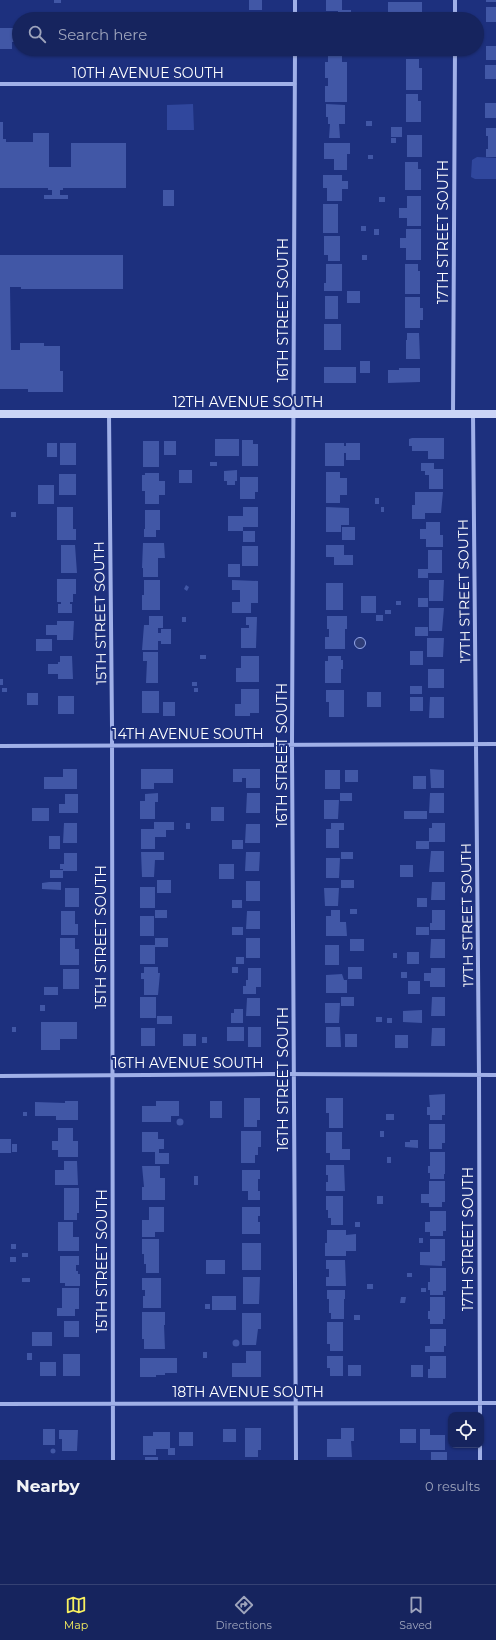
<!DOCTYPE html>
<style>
:root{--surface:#16245e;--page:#233067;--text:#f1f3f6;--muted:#9ea4bc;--line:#354173;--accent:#f8f05f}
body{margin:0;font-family:Montserrat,sans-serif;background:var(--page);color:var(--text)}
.controls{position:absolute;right:12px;bottom:12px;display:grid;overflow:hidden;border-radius:8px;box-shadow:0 1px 3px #0004}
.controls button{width:36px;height:36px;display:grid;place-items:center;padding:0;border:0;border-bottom:1px solid var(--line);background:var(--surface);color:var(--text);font:20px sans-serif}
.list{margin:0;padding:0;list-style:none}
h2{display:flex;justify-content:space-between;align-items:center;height:52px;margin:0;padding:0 16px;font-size:17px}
h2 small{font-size:13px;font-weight:400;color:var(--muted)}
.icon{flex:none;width:22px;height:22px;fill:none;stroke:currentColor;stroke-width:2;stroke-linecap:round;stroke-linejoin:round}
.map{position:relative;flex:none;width:496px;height:1460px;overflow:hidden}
.search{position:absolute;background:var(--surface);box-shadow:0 1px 3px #0004;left:12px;right:12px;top:12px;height:44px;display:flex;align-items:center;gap:10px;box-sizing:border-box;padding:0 14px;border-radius:22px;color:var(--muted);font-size:15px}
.sheet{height:124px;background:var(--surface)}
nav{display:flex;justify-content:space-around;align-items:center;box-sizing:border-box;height:56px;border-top:1px solid var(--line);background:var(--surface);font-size:11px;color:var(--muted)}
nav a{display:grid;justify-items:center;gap:2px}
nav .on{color:var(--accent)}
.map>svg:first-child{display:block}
.green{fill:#30479d}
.water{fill:#2f3d77;stroke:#94a7ea}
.building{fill:#4157a6}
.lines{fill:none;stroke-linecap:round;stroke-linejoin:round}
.street{stroke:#a0b0e8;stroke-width:4}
.secondary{stroke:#cbd4f6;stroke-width:8}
.labels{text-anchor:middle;stroke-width:4;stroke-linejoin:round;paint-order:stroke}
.street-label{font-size:14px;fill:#fff;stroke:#1d307e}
</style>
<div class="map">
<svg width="496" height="1460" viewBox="0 0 496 1460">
<rect width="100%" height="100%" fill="#1d307e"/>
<path class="green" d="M193,104L194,130H167V105Z
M477,157L496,158V179H475L471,177L472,160Z"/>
<path class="water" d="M354.5 643a5.5 5.5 0 1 1 11 0a5.5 5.5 0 1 1-11 0Z"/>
<path class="building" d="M54,0H61V3H54Z
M249,0H262V10H249Z
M326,0H342V10H351V19H338V11H326Z
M486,0H496V2H486Z
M388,2H422V16H388Z
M486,7H496V22H486Z
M243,15H262V19H243Z
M0,28H19V42H12V49H0Z
M486,46H496V60H486Z
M83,49H98V51H83Z
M326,49H342V62H328V51H326Z
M388,49H422V54H388Z
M406,59H419V68H422V90H406Z
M325,62H347V102H325V86H328V78H325Z
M485,65H496V79H485Z
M406,94H418V101H421V122H406Z
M485,103H496V118H485Z
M326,104L345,105V124H339L340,138H329L330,124H328V117H326Z
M366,121H372V126H366Z
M0,122H3V139H6V142H33V133H49V167H71V143H126V188H63V190H60V195H68V199H44V195H52V190H48V188H0Z
M391,127H402V137H391Z
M486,128H496V157H486V149H488V136H486Z
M407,135H422V157H407Z
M391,138H396V143H391Z
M324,143H350V154H347V170H334V159H324Z
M368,155H373V159H368Z
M405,162H418V169H421V190H405Z
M323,175H342V181H348V189H342V201H327V188H323Z
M163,190H174V206H163Z
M407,196H421V226H407V218H399V208H407Z
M379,197H385V202H379Z
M323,204H338V233H323Z
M361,226H366V231H361Z
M374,229H379V235H374Z
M406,229H421V260H406V248H400V238H406Z
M324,236H340V261H328V255H324Z
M0,255H123V289H21V287H10L11,350H20V343H44V346H60V371H63V392H28V389H0Z
M362,255H367V260H362Z
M326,264H342V291H324V283H326Z
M405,264H418V271H420V294H405Z
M347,291H360V303H347Z
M325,296H338V319H325Z
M405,297H420V308H423V320H420V328H405Z
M324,324H341V350H324Z
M407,333H419L420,359H406V340H407Z
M360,361H370V373H360Z
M324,367H356V383H324Z
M399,368H420V382L388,383V370H399Z
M412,438H444V459H428V451H412V446H409V439Z
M215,439H239V456H215Z
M242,440H253V444H258V466H242Z
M143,441H159V467H143Z
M164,441H176V455H164Z
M47,443H57V457H47Z
M60,443H76V465H60Z
M325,443H344V446H346V443H360V460H346V453H344V466H325Z
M210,462H217V466H210Z
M421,463H434V469H443V489H429V475H425V471H421Z
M179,470H192V483H179Z
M237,470V481H235V485H227V481H224V471Z
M326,472H340V478H347V495H340V503H326Z
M145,473H159V481H165V495H159V504H145V491H142V475H145Z
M59,474H76V495H59Z
M240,477H258V492H255V499H240Z
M38,485H54V504H38Z
M415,492H443L441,513H425V519H412V505H415Z
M375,498H379V504H375Z
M57,507H73V529H76V540H57Z
M243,507H258V527H243V531H228V516H243Z
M326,507L349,508V525H341V532H326Z
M381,507H384V512H381Z
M145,510H160V530H156V537H144V529H145Z
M11,512H16V517H11Z
M426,522H440V535H443V547H426V539H420V529H426Z
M342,527H355V540H342Z
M243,531H255V542H243Z
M143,543H164L165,558H158V577H143V568H142Z
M61,545H75L77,573H61Z
M326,545H344V555H353V565H334V557H326Z
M242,546H258V566H242Z
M428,550H442V573H428Z
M228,564H240V577H228Z
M418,569H428V578H418Z
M57,579H76V594H73V602H70V604H72V613H58V604H61V602H57Z
M144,580H160V610H142V595H144Z
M232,580L258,581V603H251V613H232V602H240V590H232Z
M429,580H444L443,601H429Z
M326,583H343V610H326Z
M186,585L189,587L187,591L184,589Z
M361,596H376V613H361Z
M418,598H428V607H418Z
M396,601H401V605H396Z
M429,608H444L442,631H429Z
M385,610H391V614H385Z
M376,615H383V621H376Z
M149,616H163V628H158V633H161V629H171V644H161V641H158V650H142L144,625H149Z
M327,616H347V629H345V649H325V637H329V629H327Z
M182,617H186V622H182Z
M246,617H257L256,648H241V628H249V625H246Z
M57,621H74L73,640H57V635H46V625H57Z
M415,627H428V636H415Z
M427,638H444L443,657H427Z
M36,639H52V651H36Z
M410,651H423V665H410Z
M143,652H158V683H146L147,661H143Z
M200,655H206V659H200Z
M60,656H72L73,679H58V674H48V664H58V662H60Z
M241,656H259V682H236V668H241Z
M328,656H341V660H343V669H341V683H325V661H328Z
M428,669H444V688H428Z
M0,679H3V685H0Z
M192,682H197V686H192Z
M410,686H422V694H410Z
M2,688H7V692H2Z
M194,688H198V692H194Z
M241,689H259V713H250V716H235V704H241Z
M326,690H344V717H329V702H326Z
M142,691H159V713H142Z
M367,692H381V707H367Z
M27,693H38V705H27Z
M58,696H74V714H58Z
M410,697H423V711H410Z
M430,697H444V718H429Z
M163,702H175V716H163Z
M63,769H77V789H44V777H63Z
M141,769H173V783H154V789H141Z
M233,769H260V788H246V778H242V782H233Z
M430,769L444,770V788H431Z
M325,770H340V789H325Z
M345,770H358V782H345Z
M413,776H426V789H413Z
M158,793V802H155V819H140V801H145V794Z
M247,793H260V813H246Z
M340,793H352V801H340Z
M430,793H444V813H429Z
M65,794H78V813H59V804H65Z
M324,800H339L338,819H324Z
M211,807H224V821H211Z
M32,808H49V821H32Z
M404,811H427V819H404Z
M154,822H174V830H166V837H155V849H141V829H154Z
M64,823H77V843H63Z
M186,823H190V829H186Z
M331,823H344V830H339V848H326V829H331Z
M432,823H445V842H429V828H432Z
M246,824H260V843H245Z
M49,836H60V849H49Z
M232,840H243V849H232Z
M416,841H429V849H416Z
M431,851H444V872H429Z
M141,852H164V860H155L154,877H142Z
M246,852H260L259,871H245Z
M341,852H353V859H341Z
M64,853H77V871H63V869H60V864H64Z
M326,858H340L339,878H326Z
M219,864H234V879H219Z
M400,865H413V877H400Z
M50,870H63V878H50Z
M157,880H171V893H157Z
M341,880H354V888H341Z
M246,881H260V901H246Z
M49,882H61V890L42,889V883Z
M432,882H445V900H431Z
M140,887H155V908H140Z
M65,888H79V907H65Z
M324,888H339L338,906H325Z
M417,898H427V907H417Z
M232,900H242V908H232Z
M350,909H357V914H350Z
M155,910H167V918H155Z
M331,910H340V922H346L347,936H326V916H331Z
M432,910H445V930H430V923H432Z
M61,911H75V924H78V935H61Z
M247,911H260V929H246Z
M140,916H154V936H140Z
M232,927H243V935H232Z
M416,927H429V935H416Z
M60,938H75V949H79V965H60Z
M155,938H168V947H155V964H140V945H155Z
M246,938H260V958H246Z
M350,939H364V951H350Z
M431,939H445V958H430Z
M325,945H339V965H325Z
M407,952H419V964H407Z
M393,953H397V958H393Z
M236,957H244V964H236Z
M144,967H158V973H160L158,995H144V979H141V973H144Z
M232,967H238V973H232Z
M348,967H362V979H348Z
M248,968H261V987H256V994H243V986H246V980H248Z
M431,968H445V987H430V981H424V973H431Z
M63,969H79V989H63Z
M401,972H407V978H401Z
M342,974L344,980H347V993H326V975Z
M408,981H420V994H408Z
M44,987H58V995H44Z
M140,997H156V1018H140Z
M341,997H354V1006H341Z
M432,997H445V1016H431Z
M247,998H260V1016H246Z
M325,1003H340L339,1023H325Z
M40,1005H45V1011H40Z
M234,1009H243V1023H231V1013H234Z
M422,1010V1023L403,1022V1011Z
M157,1016H172V1024H157Z
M376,1017H382V1022H376Z
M387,1018H392V1023H387Z
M41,1022H77V1039H60V1050H41Z
M12,1027H16V1032H12Z
M227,1027H244V1041H227Z
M248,1027H261V1047H248Z
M326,1027H340L341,1047H326Z
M141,1028H155V1046H141Z
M432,1028H445V1046H431Z
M183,1034H196V1046H183Z
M345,1034H357V1047H345Z
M395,1035H408V1048H395Z
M202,1037H207V1043H202Z
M445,1094V1115H442V1120H430V1115H427V1107H430L429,1095Z
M244,1098H260V1120H257V1127H244Z
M326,1098H343V1128H329V1113H326Z
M65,1101H78V1120H56V1116H35V1102L65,1103Z
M156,1101H179V1116H171V1122H142V1106H156Z
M210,1101H222V1118H210Z
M23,1112H27V1116H23Z
M386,1114H394V1120H386Z
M176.5 1122a3.5 3.5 0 1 1 7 0a3.5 3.5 0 1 1-7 0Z
M429,1124H445V1143H442V1149H429Z
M58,1128H73V1141H78V1157H58V1150H52V1141H58Z
M241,1131H261V1147H258V1155H255V1163H241Z
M380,1131H384V1137H380Z
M142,1132H158V1139H164V1149H159V1153H169V1164H155V1152H142Z
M326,1132H342V1149H350V1160H330V1153H326Z
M0,1139H11V1153H0Z
M410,1140H418V1148L405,1147V1142H410Z
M12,1144H17V1152H12Z
M430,1152H445V1174H444V1179H430V1173H428V1166H430Z
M387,1157H391V1163H387Z
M64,1161H77L78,1185H55V1170H64Z
M326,1165H344L345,1191H326V1182H328V1175H326Z
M142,1166H160V1178H165V1200H142V1187H144Z
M242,1170H260V1179H258V1191H260V1200H248V1191H242Z
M194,1176H198V1185H194Z
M429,1181H445V1202H442V1207H429V1203H421V1194H429Z
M64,1188H79V1213H77V1220H64Z
M326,1196H343V1225H331V1218H328V1210H326Z
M377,1196H383V1204H377Z
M149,1207H164V1232H155V1237H142V1220H149Z
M242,1207H260V1216H258V1222H260V1234H242Z
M430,1211H446V1231H443V1236H430V1232H425V1222H430Z
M58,1222H73V1237H79V1251H58Z
M355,1222H360V1227H355Z
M327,1230H346V1235L356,1234V1251H346V1256H325V1243H327Z
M419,1238H423V1243H419Z
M142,1239H159V1273H146V1264H144V1254H142Z
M430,1239H445V1261H442V1266L420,1265V1252H430Z
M242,1243H261V1270H242Z
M11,1244H16V1249H11Z
M22,1253H28V1257H22Z
M60,1256H79V1265H76V1271H78V1274H80V1286H65V1283H60Z
M10,1257H16V1262H10Z
M206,1260H225V1274H206Z
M326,1260H345L346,1286H326V1277H329V1269H326Z
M430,1268H446V1291H443V1295H430V1290H428V1282H430Z
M407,1273H412V1277H407Z
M243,1277H260L259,1304H243Z
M22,1278H30V1282H22Z
M142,1278H161V1308H143V1296H145V1290H142Z
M367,1284H373V1289H367Z
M62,1288H79V1309H75V1316H57V1308H62Z
M421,1288H426V1292H421Z
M327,1290H345V1299H344V1319H331V1313H329V1299H327Z
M212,1296H236V1310H212Z
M401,1297H406L405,1303H400Z
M430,1297H445V1319H443V1324H430V1319H428V1311H430Z
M205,1304H210V1309H205Z
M142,1312H165V1325H164L165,1349H144V1339H142Z
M242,1313H261V1329H258L256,1345H242Z
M354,1315H360V1320H354Z
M64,1321H79V1337H64Z
M327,1322H343V1351H330V1344H327Z
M430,1329H446V1346H444V1352H425V1346H430Z
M32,1332H52V1346H32Z
M232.5 1343a3.5 3.5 0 1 1 7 0a3.5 3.5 0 1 1-7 0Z
M246,1351H261V1377H232V1363H246Z
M203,1352H207V1358H203Z
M27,1353H32V1360H27Z
M63,1354H80V1376H63Z
M327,1356H343V1376H330V1368H327Z
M430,1356H446V1378H428V1369H430Z
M140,1358H177V1373H165V1375H156V1377H140Z
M40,1362H56V1376H40Z
M348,1365H361V1376H348Z
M411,1365H423V1377H411Z
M245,1428H261V1450H258V1457H245Z
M341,1428H354V1441H351L352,1457H327V1439H341Z
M43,1429H55V1445H43Z
M223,1429H236V1442H223Z
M400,1429H416V1443H400Z
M420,1429H430V1435H445V1450H420Z
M59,1430H78L77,1451H62V1439H59Z
M153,1432H170V1448H175V1455H168V1449H156V1455H143V1436H153Z
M179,1432H193V1446H179Z
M50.5 1451a2.5 2.5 0 1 1 5 0a2.5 2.5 0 1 1-5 0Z
M431,1452H447V1460H431Z
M145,1457H158V1460H145Z"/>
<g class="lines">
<path class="street" d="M295,0V19
M455,19V0
M295,49L292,745L296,1460
M0,84H295
M109,414L112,726L113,1460
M453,414L455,49
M473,414L479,1075L480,1415
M0,746L496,744
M0,1076L278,1074L496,1075
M0,1404L496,1403
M480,1445V1460"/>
<path class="secondary" d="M0,414H496"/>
</g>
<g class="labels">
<g class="street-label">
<text x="148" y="78">10TH AVENUE SOUTH</text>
<text transform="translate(443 232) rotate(-90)" y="5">17TH STREET SOUTH</text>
<text transform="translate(283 310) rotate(-90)" y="5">16TH STREET SOUTH</text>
<text x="248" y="407">12TH AVENUE SOUTH</text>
<text transform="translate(464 591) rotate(-91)" y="5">17TH STREET SOUTH</text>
<text transform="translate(100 613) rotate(-91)" y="5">15TH STREET SOUTH</text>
<text x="188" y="739">14TH AVENUE SOUTH</text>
<text transform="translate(282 755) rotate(-90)" y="5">16TH STREET SOUTH</text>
<text transform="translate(467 915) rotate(-91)" y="5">17TH STREET SOUTH</text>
<text transform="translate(101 937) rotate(-90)" y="5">15TH STREET SOUTH</text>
<text x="188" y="1068">16TH AVENUE SOUTH</text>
<text transform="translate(283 1079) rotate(-90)" y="5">16TH STREET SOUTH</text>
<text transform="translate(468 1239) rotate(-90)" y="5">17TH STREET SOUTH</text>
<text transform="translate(102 1261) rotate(-90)" y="5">15TH STREET SOUTH</text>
<text x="248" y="1397">18TH AVENUE SOUTH</text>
</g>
</g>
</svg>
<div class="controls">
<button><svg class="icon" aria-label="locate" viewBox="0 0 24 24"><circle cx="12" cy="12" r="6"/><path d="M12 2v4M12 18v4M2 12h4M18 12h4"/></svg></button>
</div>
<div class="search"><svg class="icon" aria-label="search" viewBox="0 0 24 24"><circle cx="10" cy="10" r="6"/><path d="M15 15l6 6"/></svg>Search here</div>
</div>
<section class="sheet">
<h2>Nearby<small>0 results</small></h2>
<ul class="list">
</ul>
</section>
<nav>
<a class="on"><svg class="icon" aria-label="map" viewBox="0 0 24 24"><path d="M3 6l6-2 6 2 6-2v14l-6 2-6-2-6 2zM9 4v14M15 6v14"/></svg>Map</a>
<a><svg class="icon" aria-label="directions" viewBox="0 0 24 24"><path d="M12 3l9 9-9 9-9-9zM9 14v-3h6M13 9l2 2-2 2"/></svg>Directions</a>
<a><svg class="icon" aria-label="saved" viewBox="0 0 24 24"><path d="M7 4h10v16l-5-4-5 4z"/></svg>Saved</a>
</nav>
